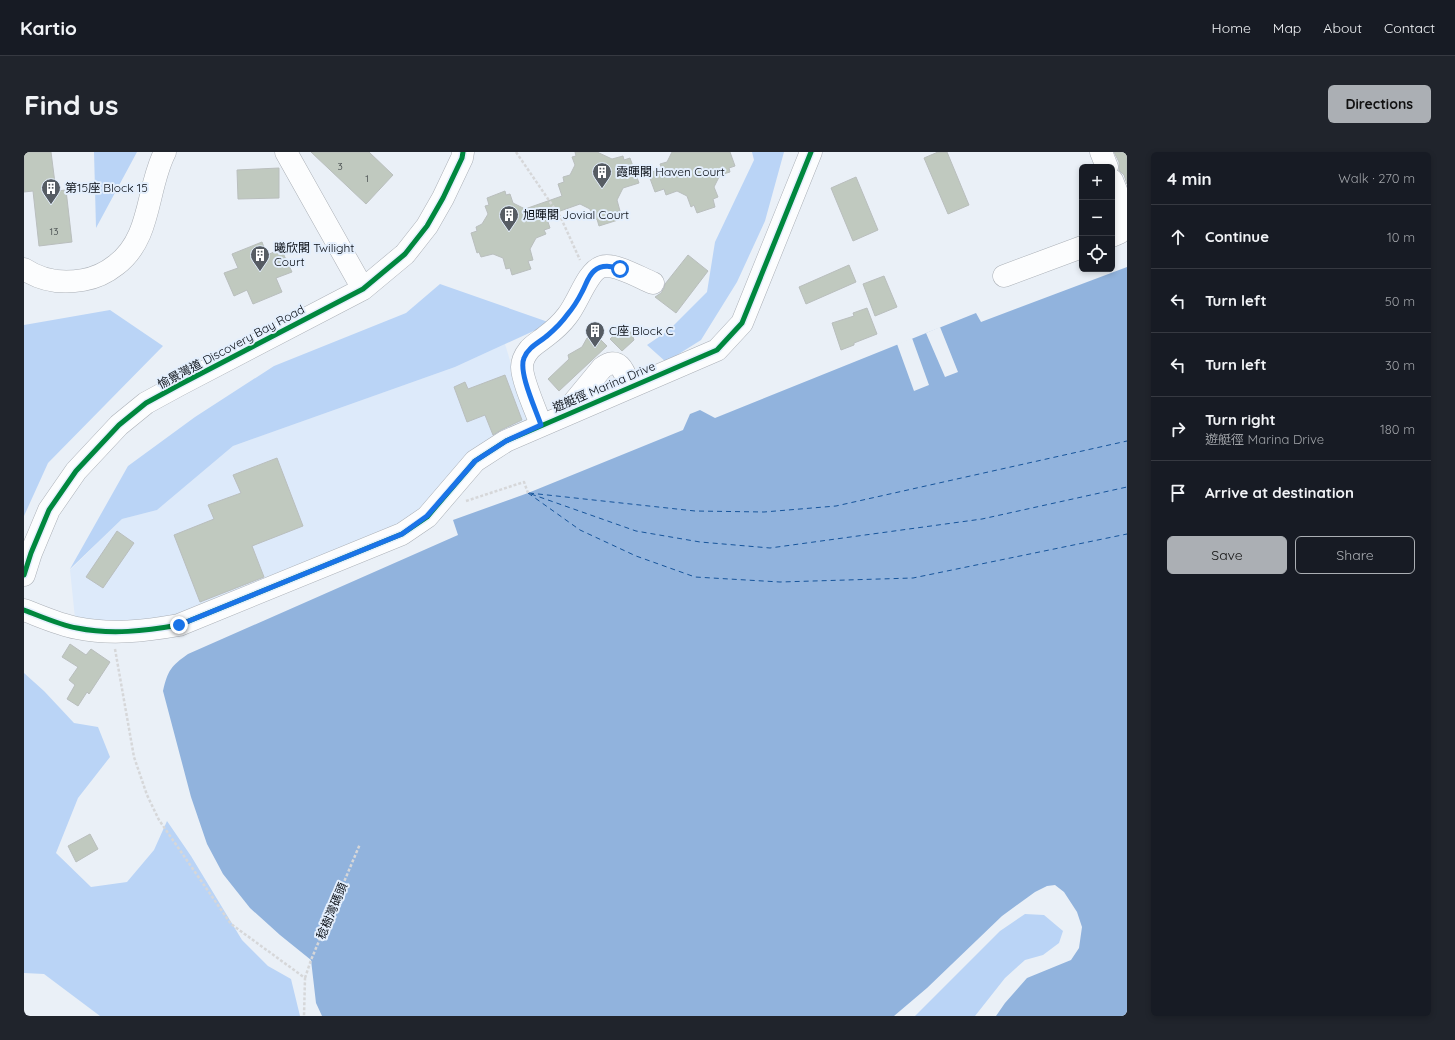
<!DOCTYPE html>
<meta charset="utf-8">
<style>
:root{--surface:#171b24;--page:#20242c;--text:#f1f3f6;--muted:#9ea1a6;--line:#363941;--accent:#abafb4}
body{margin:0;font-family:Quicksand,"Noto Sans TC",sans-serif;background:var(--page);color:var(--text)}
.controls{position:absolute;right:12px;top:12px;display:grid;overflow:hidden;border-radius:6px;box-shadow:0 2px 6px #0003}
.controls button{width:36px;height:36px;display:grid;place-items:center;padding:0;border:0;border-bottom:1px solid var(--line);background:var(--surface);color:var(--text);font:20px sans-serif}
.stop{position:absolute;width:12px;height:12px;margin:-9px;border:3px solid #1a73e8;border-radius:50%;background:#fff}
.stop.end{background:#1a73e8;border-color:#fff;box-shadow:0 1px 4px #0008}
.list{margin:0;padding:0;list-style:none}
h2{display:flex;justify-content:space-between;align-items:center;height:52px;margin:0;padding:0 16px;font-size:17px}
h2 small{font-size:13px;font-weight:400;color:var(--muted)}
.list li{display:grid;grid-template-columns:26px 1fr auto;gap:12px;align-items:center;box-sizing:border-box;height:64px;padding:0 16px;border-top:1px solid var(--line)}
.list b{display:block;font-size:15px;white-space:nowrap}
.list p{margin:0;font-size:13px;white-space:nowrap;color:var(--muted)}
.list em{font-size:13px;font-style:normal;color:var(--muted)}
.actions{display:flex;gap:8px;padding:12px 16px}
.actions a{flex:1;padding:9px 0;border:1px solid var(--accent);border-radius:6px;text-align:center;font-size:14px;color:var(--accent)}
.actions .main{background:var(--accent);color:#111}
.icon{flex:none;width:22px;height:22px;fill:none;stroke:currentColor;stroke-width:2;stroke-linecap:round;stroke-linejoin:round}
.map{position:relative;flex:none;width:1103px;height:864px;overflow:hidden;border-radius:6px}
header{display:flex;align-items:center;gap:24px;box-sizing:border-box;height:56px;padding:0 20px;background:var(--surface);border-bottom:1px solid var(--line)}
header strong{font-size:19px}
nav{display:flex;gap:22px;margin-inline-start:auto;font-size:14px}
.intro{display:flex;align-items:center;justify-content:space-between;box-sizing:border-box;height:96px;padding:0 24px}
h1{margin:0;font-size:28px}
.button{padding:10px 18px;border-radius:6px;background:var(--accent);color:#111;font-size:14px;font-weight:700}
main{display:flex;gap:24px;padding:0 24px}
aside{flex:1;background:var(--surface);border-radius:6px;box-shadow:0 2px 6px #0003}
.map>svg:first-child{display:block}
.built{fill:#ddeafa}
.green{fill:#bad4f6}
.water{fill:#91b3dd}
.pier{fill:#eaf0f7}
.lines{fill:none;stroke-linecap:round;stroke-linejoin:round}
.ferry{stroke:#17559b;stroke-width:1;stroke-dasharray:5 4;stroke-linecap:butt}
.building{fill:#c0c9bf;stroke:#b9bebd}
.minor-casing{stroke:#abb0b7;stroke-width:23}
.path{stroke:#d6d7d9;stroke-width:2.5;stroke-dasharray:3 2;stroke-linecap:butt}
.minor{stroke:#fcfdfe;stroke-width:22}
.cycleway-casing{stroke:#e4effd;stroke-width:8}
.cycleway{stroke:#00873e;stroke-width:5}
.route{stroke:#1a73e8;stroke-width:5}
.labels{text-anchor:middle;stroke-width:4;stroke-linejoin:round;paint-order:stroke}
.number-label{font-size:10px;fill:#353b3e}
.poi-label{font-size:12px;fill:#070c13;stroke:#e4effd;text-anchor:start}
.street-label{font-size:12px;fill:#070c13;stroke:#e4effd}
</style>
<header>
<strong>Kartio</strong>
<nav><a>Home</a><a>Map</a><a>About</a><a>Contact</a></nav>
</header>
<div class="intro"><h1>Find us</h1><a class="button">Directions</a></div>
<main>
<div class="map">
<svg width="1103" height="864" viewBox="0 0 1103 864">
<rect width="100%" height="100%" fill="#eaf0f7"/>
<path class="built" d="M481,192L507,278L482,289L403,365L155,473L52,476L46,418L98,367L133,358L209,294L431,215Z"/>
<path class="green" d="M70,0H113L72,76Z
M728,0H760L741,69L713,130L677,188L642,210L623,193L645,178L683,140L691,90L730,8Z
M416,132L527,171L431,215L209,294L133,358L98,367L46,417L104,314L171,265L250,214L382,161Z
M86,158L139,194L24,311L0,364V173Z
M0,521L20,539L50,571L74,575L86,605L54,646L32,701L67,735L103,730L130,698L143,669L167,704L218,788L244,814L267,827L276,864H76L20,822L0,821Z
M1001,762L1020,763L1039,779L1035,791L1019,803L1001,808L981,826L951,864H891L976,779Z"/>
<path class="water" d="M1103,115V864H972L981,851L1003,826L1047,808L1055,796L1058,775L1053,760L1040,740L1031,733L1023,734L1011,740L978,764L903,836L870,864H298L292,851L287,808L256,783L226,756L199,722L183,692L167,645L139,539C144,518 147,514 164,502L434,383L429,368L504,341L659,278L666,262L676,258L691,266L952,161L957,170Z"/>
<path class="pier" d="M916,175L934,220L921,225L902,181Z
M888,186L905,233L890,239L873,192Z"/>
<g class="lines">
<path class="ferry" d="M504,341L556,378L612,404L671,425L756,430L889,426L1103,382
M505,341L671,359L740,360L812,354L1103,289
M507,342L612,379L676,390L746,396L958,367L1103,335"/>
</g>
<path class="building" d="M0,0H27L32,39L42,38L48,90L15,94L9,39L0,40Z
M287,0H345L369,23L342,52Z
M551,0H573L588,7L599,4L600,8L606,6L615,31L599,36L593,48L596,59L591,60L594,68L575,74L573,67L569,68L566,57L556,52L522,64L526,76L520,78L522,82L512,86L506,97L509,108L504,109L507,117L488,123L486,116L482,117L479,106L469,102L457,105L455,100L453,101L447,81L453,79L452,75L458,72L464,62L461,54L465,53L463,46L481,39L482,43L486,42L489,51L501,57L538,44L534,32L540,30L539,25L546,23L551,13L548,5L552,4Z
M648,0H706L711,14L705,16L706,20L696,23L690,35L694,45L689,47L691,55L673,61L670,53L667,55L663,44L653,39L642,43L640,37L631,40L624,21L638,17L636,12L643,10Z
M914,0H923L945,53L924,62L900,6Z
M1090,0H1103V32L1100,23L1095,18V10Z
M255,16V46L214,47L213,18Z
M832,25L854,78L829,89L807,36Z
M238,90L243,103L257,97L268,120L252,126L258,140L229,152L223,138L210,144L200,121L214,116L208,102Z
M664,103L684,119L652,161L631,145L637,141L640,136L641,132Z
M825,113L832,130L782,152L775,135Z
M860,124L873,155L851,164L839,132Z
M843,156L853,182L830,191V193L817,198L808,171L830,164L829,161Z
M598,176L607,180L610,188L598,199L586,187Z
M572,183L583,194L535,239L524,227L545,207L544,203L558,195L563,186Z
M481,223L498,268L477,278L469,283L461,263L443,270L430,235L441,230L444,237Z
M253,306L279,374L228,394L240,425L176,450L150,383L190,367L184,353L217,341L209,323Z
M93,379L110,391L79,436L62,425Z
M46,492L62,503L67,497L86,510L65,542L63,540L54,554L43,547L51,533L45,528L54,515L38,505Z
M66,682L74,697L52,710L44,694Z"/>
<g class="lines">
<defs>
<path id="minor" d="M262,0L339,137
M1077,0L1083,15
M1088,28L1100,58L1101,71L1095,81L1088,84
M0,117C18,129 37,132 59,128C71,126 82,121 92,113C128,86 122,37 141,0
M980,124L1058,95
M540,262L578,216C596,202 601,222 606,235
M517,273C512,259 498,228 498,215C498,209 501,203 505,198C509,193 516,189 521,185C529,179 537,172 543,164C554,151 563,120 577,115C590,110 616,126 629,131
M0,423L7,401L25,358L52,319L95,273L122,251L155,233L339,137L381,102L403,74L419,46L438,6L439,0
M0,458C16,464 36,473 53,476C87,483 121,479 155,473L378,382L403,365L451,309L482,289L693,198L718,171L787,0"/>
</defs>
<use href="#minor" class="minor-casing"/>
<path class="path" d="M492,0L537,66L556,108
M442,349L500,330L504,341
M91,497L110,605L123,643L135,668L207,772L281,826L280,864
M281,826L287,808L336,692"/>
<use href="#minor" class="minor"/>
<defs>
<path id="cycleway" d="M0,423L7,401L25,358L52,319L95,273L122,251L155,233L339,137L381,102L403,74L419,46L438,6L439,0
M0,458C16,464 36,473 53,476C87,483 121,479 155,473L378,382L403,365L451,309L482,289L693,198L718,171L787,0"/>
</defs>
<use href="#cycleway" class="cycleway-casing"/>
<use href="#cycleway" class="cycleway"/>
</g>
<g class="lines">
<path class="route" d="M155,473L378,382L403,364L451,309L482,289L517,273C512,258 494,220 500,206C504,195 516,190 524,183C531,177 538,170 543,163C549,156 554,148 558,140C562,133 564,124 570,119C578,112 588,114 596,117"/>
</g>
<defs>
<symbol id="building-pin" viewBox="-11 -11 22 30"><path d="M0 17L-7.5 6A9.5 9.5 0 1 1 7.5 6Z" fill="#565c63" stroke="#e4effd"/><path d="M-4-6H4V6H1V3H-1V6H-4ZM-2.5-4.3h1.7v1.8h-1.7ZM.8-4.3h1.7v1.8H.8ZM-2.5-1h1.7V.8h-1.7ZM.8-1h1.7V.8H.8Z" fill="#fff"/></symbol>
</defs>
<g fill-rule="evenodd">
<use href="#building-pin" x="567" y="9" width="22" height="30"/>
<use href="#building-pin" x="16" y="25" width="22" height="30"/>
<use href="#building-pin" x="474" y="52" width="22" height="30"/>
<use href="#building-pin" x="225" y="92" width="22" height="30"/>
<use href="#building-pin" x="560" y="168" width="22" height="30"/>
</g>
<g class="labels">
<g class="number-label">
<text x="316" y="18">3</text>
<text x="343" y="30">1</text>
<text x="30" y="83">13</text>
</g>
<g class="poi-label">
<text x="592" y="24">霞暉閣 Haven Court</text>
<text x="41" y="40">第15座 Block 15</text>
<text x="499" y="67">旭暉閣 Jovial Court</text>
<text x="250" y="100">曦欣閣 Twilight<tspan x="250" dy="14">Court</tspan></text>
<text x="585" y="183">C座 Block C</text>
</g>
<g class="street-label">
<text transform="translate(207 195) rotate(-28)" y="4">愉景灣道 Discovery Bay Road</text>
<text transform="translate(580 235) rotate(-23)" y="4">遊艇徑 Marina Drive</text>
<text transform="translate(308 759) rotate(-67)" y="4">稔樹灣碼頭</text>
</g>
</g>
</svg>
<div class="controls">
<button>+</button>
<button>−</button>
<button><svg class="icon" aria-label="locate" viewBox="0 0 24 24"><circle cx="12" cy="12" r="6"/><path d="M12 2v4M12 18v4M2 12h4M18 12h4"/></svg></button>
</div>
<div class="stop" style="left:596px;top:117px"></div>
<div class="stop end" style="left:155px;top:473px"></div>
</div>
<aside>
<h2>4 min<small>Walk · 270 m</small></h2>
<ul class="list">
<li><svg class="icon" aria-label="ahead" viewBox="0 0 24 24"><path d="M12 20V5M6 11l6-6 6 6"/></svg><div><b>Continue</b></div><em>10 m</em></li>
<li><svg class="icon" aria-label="left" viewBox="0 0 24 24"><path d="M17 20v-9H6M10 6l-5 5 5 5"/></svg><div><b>Turn left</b></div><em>50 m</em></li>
<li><svg class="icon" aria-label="left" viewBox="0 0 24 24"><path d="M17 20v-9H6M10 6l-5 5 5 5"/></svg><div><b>Turn left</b></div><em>30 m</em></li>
<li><svg class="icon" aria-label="right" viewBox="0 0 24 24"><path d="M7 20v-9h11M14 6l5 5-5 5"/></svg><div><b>Turn right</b><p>遊艇徑 Marina Drive</p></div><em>180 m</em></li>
<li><svg class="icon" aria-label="arrive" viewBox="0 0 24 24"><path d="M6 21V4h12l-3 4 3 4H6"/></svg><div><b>Arrive at destination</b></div></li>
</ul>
<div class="actions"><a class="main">Save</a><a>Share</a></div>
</aside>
</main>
